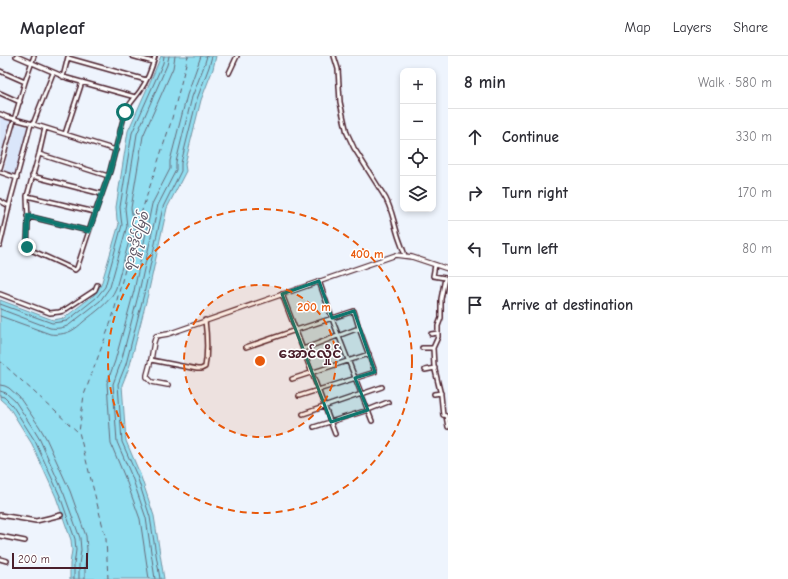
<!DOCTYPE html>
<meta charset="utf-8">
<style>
:root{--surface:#fff;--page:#f7f7f7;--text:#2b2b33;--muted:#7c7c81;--line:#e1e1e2}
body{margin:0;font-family:"Comic Neue","Noto Sans Myanmar",sans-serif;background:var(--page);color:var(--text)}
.controls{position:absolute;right:12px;top:12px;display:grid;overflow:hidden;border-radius:8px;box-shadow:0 2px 6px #0003}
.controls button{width:36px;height:36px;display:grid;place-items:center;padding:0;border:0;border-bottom:1px solid var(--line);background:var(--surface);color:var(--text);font:20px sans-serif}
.scale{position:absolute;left:12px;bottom:10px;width:76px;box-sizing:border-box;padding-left:4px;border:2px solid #4a1f2b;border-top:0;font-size:11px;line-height:14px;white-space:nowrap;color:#4a1f2b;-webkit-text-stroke:3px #fff;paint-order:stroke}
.stop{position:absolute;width:12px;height:12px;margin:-9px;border:3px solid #0f766e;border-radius:50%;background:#fff}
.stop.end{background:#0f766e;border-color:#fff;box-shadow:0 1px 4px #0008}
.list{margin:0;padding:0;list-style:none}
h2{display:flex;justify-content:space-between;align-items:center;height:52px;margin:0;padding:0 16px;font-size:17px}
h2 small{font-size:13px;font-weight:400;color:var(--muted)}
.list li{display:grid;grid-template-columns:26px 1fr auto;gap:12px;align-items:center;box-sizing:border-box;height:56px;padding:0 16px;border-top:1px solid var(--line)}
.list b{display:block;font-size:15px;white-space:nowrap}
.list em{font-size:13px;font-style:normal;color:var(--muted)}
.icon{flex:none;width:22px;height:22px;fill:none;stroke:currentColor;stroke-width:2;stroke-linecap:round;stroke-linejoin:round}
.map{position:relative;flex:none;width:448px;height:523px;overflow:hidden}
header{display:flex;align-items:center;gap:24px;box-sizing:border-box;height:56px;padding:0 20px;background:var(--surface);border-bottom:1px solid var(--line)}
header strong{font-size:19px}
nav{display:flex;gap:22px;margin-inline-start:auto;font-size:14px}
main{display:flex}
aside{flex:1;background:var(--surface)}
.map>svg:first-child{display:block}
.built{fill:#dae6fa}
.water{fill:#91def0;stroke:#7592a1}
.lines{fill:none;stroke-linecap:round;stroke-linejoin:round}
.shore{stroke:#666b7a;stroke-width:1}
.ferry{stroke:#5f5866;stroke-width:1;stroke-dasharray:5 4;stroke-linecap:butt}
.minor-casing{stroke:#4a1f2b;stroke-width:6}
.tertiary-casing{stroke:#4a1f2b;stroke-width:6}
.minor{stroke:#fff;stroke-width:3}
.tertiary{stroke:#fff;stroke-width:3.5}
.route{stroke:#0f766e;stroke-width:5}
.marked{fill:#0f766e;fill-opacity:0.2;stroke:#0f766e;stroke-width:3;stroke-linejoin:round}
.ring{fill:none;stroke:#e8590c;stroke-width:2;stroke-dasharray:7 5}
.labels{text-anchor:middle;stroke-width:3;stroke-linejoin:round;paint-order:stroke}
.water-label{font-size:13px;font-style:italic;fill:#5f5866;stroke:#fff}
.quarter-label{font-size:14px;font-weight:bold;fill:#4a1f2b;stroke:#fff}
.centre{fill:#e8590c;stroke:#fff;stroke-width:2}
.ring-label{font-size:12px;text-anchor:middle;font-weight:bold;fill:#e8590c;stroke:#fff;stroke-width:3;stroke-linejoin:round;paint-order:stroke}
</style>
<header>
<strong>Mapleaf</strong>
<nav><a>Map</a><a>Layers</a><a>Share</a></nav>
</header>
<main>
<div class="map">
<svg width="448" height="523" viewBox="0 0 448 523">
<rect width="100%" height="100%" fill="#eef4fd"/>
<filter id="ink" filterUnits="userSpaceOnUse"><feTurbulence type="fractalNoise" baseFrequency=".025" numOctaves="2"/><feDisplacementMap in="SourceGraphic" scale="8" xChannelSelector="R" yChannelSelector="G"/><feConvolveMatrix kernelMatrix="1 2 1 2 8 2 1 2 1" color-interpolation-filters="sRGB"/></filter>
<g filter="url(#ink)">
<path class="built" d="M0,61L12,66L0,104Z
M16,68L30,71L15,120L3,116Z"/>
<path class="water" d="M161,0H216L213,13L201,44L185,108L186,115L167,152L148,238L130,309L122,329L126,385L140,418L154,460L164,523H70V508L72,494L71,484L56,441L32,388L9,351L0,343V244L53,264L64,262L94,239L101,229L119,168L117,164L116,151L128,75L154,17Z"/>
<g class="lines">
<path class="shore" d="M0,248L52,267L67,265L96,242L105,231L122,169L121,162L120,151L132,77L163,7L164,0
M0,253L50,272C56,273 64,272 69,269L100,245L110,231L127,170L125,152L137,78L167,9L169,0
M0,260L50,278C56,279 65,278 71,275C75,273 80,269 83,266C95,256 110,247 116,232L133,171C134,165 132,159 131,152L143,80L173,12L175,0
M0,329L5,330L9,332L19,341L39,370L46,382L70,435L86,480L87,494L85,509V523
M0,335L6,337L15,345L34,374L40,384L64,438L80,482L81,494L79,509V523
M0,340L4,341L12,349L35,385L60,440L75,483L76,494L74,509V523
M149,523L140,463L126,424L111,388L107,327L115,305L134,235L152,148L170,113V105L187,39L201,0
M155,523L146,462L132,421L117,386L113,328L121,306L139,236L158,149L176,114V106L192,41L204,10L207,0
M160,523L150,461L137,420L122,386L118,328L126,308L144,238L163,151L181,115V107L197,43L209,11L212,0"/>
<path class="ferry" d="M0,305L78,376
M108,523L106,483L79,376L84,339L112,263L134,179L171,66L188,0"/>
<defs>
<path id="minor" d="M16,0L67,22L135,41
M132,0L153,6
M334,0L338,13L340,46L347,77L354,92L383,138C391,149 393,163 397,176C399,184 403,192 405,200
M68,2L146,24
M0,15L25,26
M229,17L237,0
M63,21L68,1
M0,37L20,46
M0,58L7,61L33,68L116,94
M33,68L53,17
M45,72L39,98L27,140L28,166L27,191L29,193L75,214L77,212L94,160L110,115L125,56C129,48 135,42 140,35C147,25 152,12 155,0
M65,78L82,26
M39,98L108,120
M0,112L25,26L34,0
M0,116L17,122
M32,120L102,138
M27,140L95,156
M0,145L9,150
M27,160L89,175
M0,189L11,142L31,68
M435,209L433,220L445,222L441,243V262L438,270V281L433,292L434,310L441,339L443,359L446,360L448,371
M319,225L334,268L372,365
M0,238L50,257L59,256L63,255L92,236L95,234L97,229
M282,238L335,378
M431,278L438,277
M246,291L296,274L354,255L359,272
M422,292H433
M151,304L197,313H201L205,311C208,295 207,280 205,264
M425,314L435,312
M292,323L369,298
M434,338L441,337
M299,340L375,316L359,272L303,293
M303,358L382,331
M314,371L368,354L388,346
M0,459L36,465L61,459
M0,480L25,485
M0,503L7,505"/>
<path id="tertiary" d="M168,329L152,326L147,321V319L151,304L154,286L156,280L168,278L396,199L412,201L448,213"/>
</defs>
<use href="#minor" class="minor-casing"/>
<use href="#tertiary" class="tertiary-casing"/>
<use href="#minor" class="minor"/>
<use href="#tertiary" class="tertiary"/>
</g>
</g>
<g class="lines" filter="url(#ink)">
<path class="route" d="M27,191L28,160L89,175L110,115L125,56"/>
</g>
<path class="marked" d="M319,225L332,262L354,255L375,316L355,322L368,354L331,366L282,238Z"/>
<circle cx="260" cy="305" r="76" fill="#e8590c" fill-opacity=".12"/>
<g class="ring">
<circle cx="260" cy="305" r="76"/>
<circle cx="260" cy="305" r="152"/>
</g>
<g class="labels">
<g class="water-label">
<text transform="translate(135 185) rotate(-73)" y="5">ရာဇူဒိုင်မြစ်</text>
</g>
<g class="quarter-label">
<text x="310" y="302">အောင်လှိုင်</text>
</g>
</g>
<circle cx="260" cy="305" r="6" class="centre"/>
<g class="ring-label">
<text x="367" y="202">400 m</text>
<text x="314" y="255">200 m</text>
</g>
</svg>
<div class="controls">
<button>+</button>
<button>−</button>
<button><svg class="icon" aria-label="locate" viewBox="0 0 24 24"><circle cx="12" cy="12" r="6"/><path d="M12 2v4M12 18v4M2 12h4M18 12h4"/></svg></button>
<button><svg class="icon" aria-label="layers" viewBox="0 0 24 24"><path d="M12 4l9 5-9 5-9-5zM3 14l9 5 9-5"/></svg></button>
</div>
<div class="scale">200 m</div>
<div class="stop" style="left:125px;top:56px"></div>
<div class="stop end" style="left:27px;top:191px"></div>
</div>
<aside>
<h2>8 min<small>Walk · 580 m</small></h2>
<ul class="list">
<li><svg class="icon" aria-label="ahead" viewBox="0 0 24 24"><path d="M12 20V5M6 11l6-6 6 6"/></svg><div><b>Continue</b></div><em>330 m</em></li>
<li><svg class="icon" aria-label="right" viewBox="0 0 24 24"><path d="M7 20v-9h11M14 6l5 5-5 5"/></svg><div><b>Turn right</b></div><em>170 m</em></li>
<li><svg class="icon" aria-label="left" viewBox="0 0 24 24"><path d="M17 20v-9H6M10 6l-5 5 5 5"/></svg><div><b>Turn left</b></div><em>80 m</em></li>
<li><svg class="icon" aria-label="arrive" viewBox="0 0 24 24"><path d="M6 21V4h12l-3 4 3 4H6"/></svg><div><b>Arrive at destination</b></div></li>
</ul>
</aside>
</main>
